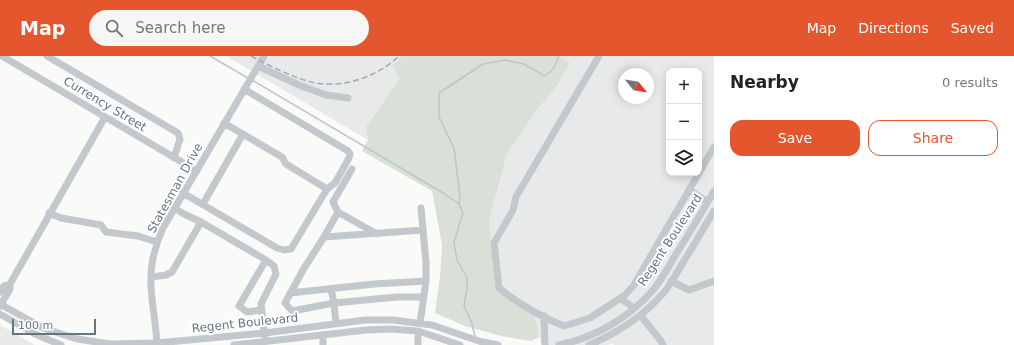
<!DOCTYPE html>
<meta charset="utf-8">
<style>
:root{--surface:#fff;--page:#f6f6f6;--text:#222;--muted:#767676;--line:#e0e0e0;--accent:#e4572e}
body{margin:0;font-family:"DejaVu Sans",sans-serif;background:var(--page);color:var(--text)}
.controls{position:absolute;right:12px;top:12px;display:grid;overflow:hidden;border-radius:8px;box-shadow:0 2px 10px #0003}
.controls button{width:36px;height:36px;display:grid;place-items:center;padding:0;border:0;border-bottom:1px solid var(--line);background:var(--surface);color:var(--text);font:20px sans-serif}
.compass{position:absolute;left:618px;top:12px;width:36px;height:36px;border-radius:50%;background:var(--surface);box-shadow:0 2px 10px #0003;rotate:120deg}
.scale{position:absolute;left:12px;bottom:10px;width:84px;box-sizing:border-box;padding-left:4px;border:2px solid #657683;border-top:0;font-size:11px;line-height:14px;white-space:nowrap;color:#657683;-webkit-text-stroke:3px #fff;paint-order:stroke}
.list{margin:0;padding:0;list-style:none}
h2{display:flex;justify-content:space-between;align-items:center;height:52px;margin:0;padding:0 16px;font-size:17px}
h2 small{font-size:13px;font-weight:400;color:var(--muted)}
.actions{display:flex;gap:8px;padding:12px 16px}
.actions a{flex:1;padding:9px 0;border:1px solid var(--accent);border-radius:12px;text-align:center;font-size:14px;color:var(--accent)}
.actions .main{background:var(--accent);color:#fff}
.icon{flex:none;width:22px;height:22px;fill:none;stroke:currentColor;stroke-width:2;stroke-linecap:round;stroke-linejoin:round}
.map{position:relative;flex:none;width:714px;height:289px;overflow:hidden}
header{display:flex;align-items:center;gap:24px;box-sizing:border-box;height:56px;padding:0 20px;background:var(--accent);color:#fff}
header strong{font-size:19px}
nav{display:flex;gap:22px;margin-inline-start:auto;font-size:14px}
.search{width:280px;height:36px;background:var(--page);display:flex;align-items:center;gap:10px;box-sizing:border-box;padding:0 14px;border-radius:22px;color:var(--muted);font-size:15px}
main{display:flex}
aside{flex:1;background:var(--surface)}
.map>svg:first-child{display:block}
.built{fill:#e8e9e9;fill-rule:evenodd}
.green{fill:#dadfd7}
.lines{fill:none;stroke-linecap:round;stroke-linejoin:round}
.stream{stroke:#bbc7cb;stroke-width:1.5}
.minor{stroke:#c3c8cc;stroke-width:7}
.rail{stroke:#a2aab0;stroke-width:1.5;stroke-dasharray:6 3;stroke-linecap:butt}
.labels{text-anchor:middle;stroke-width:4;stroke-linejoin:round;paint-order:stroke}
.street-label{font-size:12px;fill:#657683;stroke:#fff}
</style>
<header>
<strong>Map</strong>
<div class="search"><svg class="icon" aria-label="search" viewBox="0 0 24 24"><circle cx="10" cy="10" r="6"/><path d="M15 15l6 6"/></svg>Search here</div>
<nav><a>Map</a><a>Directions</a><a>Saved</a></nav>
</header>
<main>
<div class="map">
<svg width="714" height="289" viewBox="0 0 714 289">
<rect width="100%" height="100%" fill="#fafaf8"/>
<path class="built" d="M226,0H402L392,10L400,22L366,71L368,84Z
M558,0H714V289H614L613,287L608,289H543L539,281L536,265L499,235L494,223L489,165L507,98L537,54L556,31ZM669,15H699V117H669ZM624,18H648V42H624Z
M0,269L35,289H0Z"/>
<path class="green" d="M402,0H558L570,7L556,31L537,54L507,98L489,165L494,223L499,235L533,259L536,265L539,281L531,285L501,280L465,270L435,257L440,221L442,189L432,135L362,95L368,84L366,71L400,22L392,10Z"/>
<g class="lines">
<path class="stream" d="M210,0L248,22
M252,24L443,137L459,148
M475,280L471,265L464,250L467,233V222L457,204L454,186L463,157L459,148L460,141L454,92L439,61V37L483,8L505,4L524,8L545,20L553,13L559,0"/>
<path class="minor" d="M2,0L197,115
M47,0L178,77L180,83L174,102
M599,0L516,141L513,154L494,187L499,232C517,247 542,261 564,270L590,262L625,239L634,229L714,91
M258,10L299,29L326,39L348,42
M244,33L348,95L350,98L349,102L335,127L327,133
M689,134L708,146
M183,137L277,192L284,194L291,193L327,133L286,108L282,101L224,67
M203,148L243,78
M175,152L182,157L201,166L266,204L274,210L276,218L261,248L265,281
M338,156L333,146L352,113
M49,157L61,162L101,169L106,176L138,180L157,186
M324,181L338,156L377,178
M152,221L166,219L172,216L201,166
M671,225L689,234L714,225
M331,233L334,247L397,241H423
M0,236L4,230L10,228
M290,237L374,228L426,225
M620,242L634,252
M0,248L43,272L77,283L110,288L157,287L265,277L365,264H393L432,269L482,286L498,289
M0,250L10,233V228L105,61
M262,254L247,256L239,250L266,204
M0,258L35,278L61,289
M544,260L545,289
M641,260L661,285L663,289
M420,267L426,225V207L421,152
M336,268L334,247L292,255L285,247L303,214L324,181L423,174
M323,279V289
M157,289C156,262 148,234 152,208C154,195 158,183 163,172L264,0
M234,289L366,274L390,273L418,275L460,289
M418,289V275
M559,289C594,282 629,262 653,234C661,225 667,214 673,203C687,181 701,158 714,135
M589,289C618,277 645,259 666,234C672,226 677,217 682,208C693,191 703,173 714,155"/>
<path class="rail" d="M251,0C268,9 286,18 304,24C337,35 375,23 399,0"/>
</g>
<g class="labels">
<g class="street-label">
<text transform="translate(105 48) rotate(31)" y="4">Currency Street</text>
<text transform="translate(175 132) rotate(-61)" y="4">Statesman Drive</text>
<text transform="translate(670 184) rotate(-57)" y="4">Regent Boulevard</text>
<text transform="translate(245 267) rotate(-6)" y="4">Regent Boulevard</text>
</g>
</g>
</svg>
<div class="controls">
<button>+</button>
<button>−</button>
<button><svg class="icon" aria-label="layers" viewBox="0 0 24 24"><path d="M12 4l9 5-9 5-9-5zM3 14l9 5 9-5"/></svg></button>
</div>
<svg class="compass" viewBox="-18 -18 36 36"><path d="M0-13l5 13h-10z" fill="#e53935"/><path d="M0 13l5-13h-10z" fill="#767676"/></svg>
<div class="scale">100 m</div>
</div>
<aside>
<h2>Nearby<small>0 results</small></h2>
<ul class="list">
</ul>
<div class="actions"><a class="main">Save</a><a>Share</a></div>
</aside>
</main>
